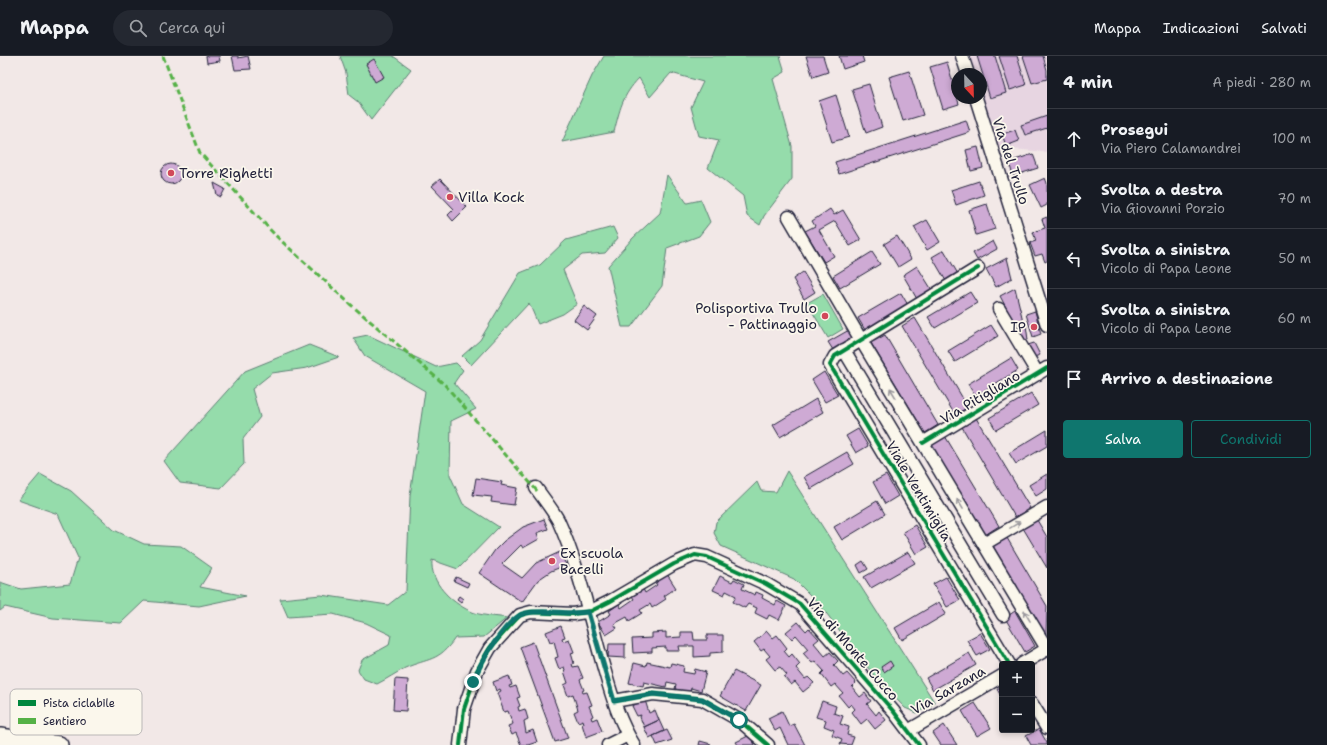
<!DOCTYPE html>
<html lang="it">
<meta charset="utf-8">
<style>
:root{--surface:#171b24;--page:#242831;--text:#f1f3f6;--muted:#9ea1a6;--line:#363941;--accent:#0f766e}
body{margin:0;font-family:"Shantell Sans",sans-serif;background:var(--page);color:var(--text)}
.controls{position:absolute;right:12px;bottom:12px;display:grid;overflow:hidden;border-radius:4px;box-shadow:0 2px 6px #0003}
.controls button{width:36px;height:36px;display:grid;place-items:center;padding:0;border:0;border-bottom:1px solid var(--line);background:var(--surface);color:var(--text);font:20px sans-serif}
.compass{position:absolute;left:951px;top:12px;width:36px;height:36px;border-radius:50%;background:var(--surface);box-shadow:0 2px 6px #0003;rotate:158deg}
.stop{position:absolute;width:12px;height:12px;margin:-9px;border:3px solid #0f766e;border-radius:50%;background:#fff}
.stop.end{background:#0f766e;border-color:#fff;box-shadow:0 1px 4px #0008}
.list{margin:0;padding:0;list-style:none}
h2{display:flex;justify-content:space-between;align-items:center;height:52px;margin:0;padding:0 16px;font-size:17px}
h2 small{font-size:13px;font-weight:400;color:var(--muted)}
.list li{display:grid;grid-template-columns:26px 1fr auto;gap:12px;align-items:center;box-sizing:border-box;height:60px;padding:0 16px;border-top:1px solid var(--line)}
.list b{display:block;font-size:15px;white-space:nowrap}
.list p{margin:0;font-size:13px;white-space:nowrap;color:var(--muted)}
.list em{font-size:13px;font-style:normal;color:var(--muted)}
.actions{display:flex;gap:8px;padding:12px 16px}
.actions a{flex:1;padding:9px 0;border:1px solid var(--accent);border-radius:4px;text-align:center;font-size:14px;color:var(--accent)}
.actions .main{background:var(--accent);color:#fff}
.icon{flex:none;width:22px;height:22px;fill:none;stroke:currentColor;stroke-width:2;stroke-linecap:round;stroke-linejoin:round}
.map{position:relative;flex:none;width:1047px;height:689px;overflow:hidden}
header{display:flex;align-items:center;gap:24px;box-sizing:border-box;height:56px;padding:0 20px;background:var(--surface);border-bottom:1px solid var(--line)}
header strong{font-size:19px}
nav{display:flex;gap:22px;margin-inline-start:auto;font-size:14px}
.search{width:280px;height:36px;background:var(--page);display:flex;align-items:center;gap:10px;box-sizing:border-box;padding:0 14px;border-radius:22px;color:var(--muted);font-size:15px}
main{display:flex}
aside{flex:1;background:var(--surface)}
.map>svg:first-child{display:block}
.built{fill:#e7d5e1}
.green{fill:#95dcab;stroke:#5c7f73}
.building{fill:#ceaad4;stroke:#22223b}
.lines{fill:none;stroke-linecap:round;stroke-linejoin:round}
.minor-casing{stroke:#22223b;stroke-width:15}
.highway-casing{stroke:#22223b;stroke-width:20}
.minor{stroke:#fbf7ec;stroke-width:12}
.highway{stroke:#fbf7ec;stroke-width:17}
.quiet{stroke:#55b146;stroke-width:3;stroke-dasharray:6 3;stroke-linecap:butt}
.cycleway-casing{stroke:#fbf7ec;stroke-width:6}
.cycleway{stroke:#00873e;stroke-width:4}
.oneway{stroke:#99979c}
.route{stroke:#0f766e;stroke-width:5}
.poi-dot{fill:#d1495b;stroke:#fbf7ec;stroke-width:1.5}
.labels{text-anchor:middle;stroke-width:3.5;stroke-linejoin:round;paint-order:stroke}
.street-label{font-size:14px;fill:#22223b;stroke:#fbf7ec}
.poi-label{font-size:14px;fill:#22223b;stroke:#fbf7ec;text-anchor:start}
.key{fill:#fbf7ec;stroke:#bab7b7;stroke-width:1}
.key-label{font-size:11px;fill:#22223b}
</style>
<header>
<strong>Mappa</strong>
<div class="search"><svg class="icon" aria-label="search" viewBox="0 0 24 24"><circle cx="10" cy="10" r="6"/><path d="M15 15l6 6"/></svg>Cerca qui</div>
<nav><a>Mappa</a><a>Indicazioni</a><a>Salvati</a></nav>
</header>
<main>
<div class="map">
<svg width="1047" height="689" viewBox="0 0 1047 689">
<rect width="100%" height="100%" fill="#f2e8e7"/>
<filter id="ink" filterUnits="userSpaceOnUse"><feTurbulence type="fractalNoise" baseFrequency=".025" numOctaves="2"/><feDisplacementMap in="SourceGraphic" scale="8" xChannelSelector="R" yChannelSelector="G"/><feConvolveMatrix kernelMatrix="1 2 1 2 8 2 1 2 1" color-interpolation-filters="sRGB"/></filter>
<g filter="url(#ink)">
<path class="built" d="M970,0H1047V96L998,92L981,36V18H975Z"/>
<path class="green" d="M340,0H393L411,13L371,64L358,46L349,39L346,17Z
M604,0H780L785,16L773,23L792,90V123L764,160L760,169L747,160L743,140L708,112L719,84L699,80L691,51L703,26L671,17L650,41L639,22C622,40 620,53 614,76L562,86L592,20Z
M667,119L687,147L701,144L710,166L699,180L667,192L662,230L631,271H622L608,210L633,182L660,157Z
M613,171L618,182L605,197L582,199L563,214L577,248L563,258L538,268L529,247L471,309L462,300L480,284L520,217L540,209L566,184Z
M823,238L843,273L828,282L807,247Z
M368,279L436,311L456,307L463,314L454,327L476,353L451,365L450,419L463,448L499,471L458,513L432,504C430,527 451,546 470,555C480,560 496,560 507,562L484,581L455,582C439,606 428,602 405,612C396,617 387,623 377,628L364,623L358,614L362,604L389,589L391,579L366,567L333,558L288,561L280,543L321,539L388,549L406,535L410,440L425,335L365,300L353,282Z
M309,289L339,301L307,312L272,317L252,333L260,361L243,383L244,408L221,432L180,427L164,405L245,315Z
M787,415L935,647L917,657L905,652L876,622L820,549L794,523L721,490L714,477L716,466L757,426L761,435L776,436Z
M40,418L71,435L114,474L144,488L181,490L212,512L200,531L246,540L199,550L144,545L121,567L53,562L5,551L0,555V526L21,533L70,528L78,502L58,458L18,444Z"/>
<path class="building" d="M206,0H219L220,5L207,7Z
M232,0H238V2L248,0L251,13L235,14Z
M806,0H823L828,16L813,21Z
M839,0H862L864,6L843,13Z
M977,0H995L1006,37L990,42Z
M999,0H1017L1026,29L1010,34Z
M1023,0H1043L1047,14V23L1032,27Z
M374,3L384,21L375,26L366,8Z
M947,6L959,48L943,53L930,11Z
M909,15L923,59L903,65L889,21Z
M869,28L882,71L866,77L852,33Z
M836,39L849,81L832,86L819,45Z
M1047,60V72L1025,79L1021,69Z
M966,64L970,76L839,118L835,106Z
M1015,74L1019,85L1006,90L1002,78Z
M978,91L983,112L971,115L966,94Z
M1033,98L1038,112L1013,120L1009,106Z
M161 118a10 10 0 1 1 20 0a10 10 0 1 1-20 0Z
M1045,122L1047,127V149L1041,152L1030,129Z
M440,123L467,151L453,165L448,159L454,153L432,130Z
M979,125L984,139L956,149L951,134Z
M214,127L225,133L221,141L217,139Z
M987,148L995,173L976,179L969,154Z
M830,153L834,159L843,154L861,184L850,190L835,165L819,174L834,200L824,206L805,175L815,170L812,165Z
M1047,161V205L1045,206L1042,198L1035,200L1030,187L1036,185L1033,176L1045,172L1042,163Z
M927,164L940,186L927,194L914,171Z
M897,180L911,203L898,211L884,188Z
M993,185L997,193L977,204L973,197Z
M944,194L958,218L946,225L932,201Z
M872,196L880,208L840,232L833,220Z
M1007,202L1012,222L996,231L986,213Z
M917,210L932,234L917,243L903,219Z
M803,216L815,236L804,243L793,223Z
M1015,232L1023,265L1014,267L1000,240Z
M970,236L977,247L935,272L928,261Z
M901,237L908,249L865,274L858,262Z
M584,250L597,260L587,274L574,264Z
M1035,255L1041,278L1033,281L1026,258Z
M915,262L968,351L955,359L902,270Z
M991,269L998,280L955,306L948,295Z
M1026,269L1028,284L1022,285L1017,273Z
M849,274L854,282L833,294L828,286Z
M885,279L938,369L925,377L871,287Z
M1034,287L1040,299L1034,301L1028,289Z
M1011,302L1018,314L975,340L968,328Z
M824,316L838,339L825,346L812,324Z
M1031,337L1038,349L996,374L989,362Z
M816,343L823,356L780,381L773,369Z
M976,362L1030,452L1015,461L962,371Z
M858,373L868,390L856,397L846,380Z
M1047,374V390L1016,408L1009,397Z
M945,380L999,470L985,479L931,389Z
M847,396L854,408L811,433L804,421Z
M1047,418V433L1036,440L1029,429Z
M886,419L898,440L885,448L873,426Z
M476,422L502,426L501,429L517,432L514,449L491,446L492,441L473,439Z
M877,445L885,458L842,484L834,471Z
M544,463L548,473L537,477L539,483L523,492L521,489L502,508L522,522L536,507L560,496L566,509L551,515L538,524L522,546L479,517L495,494L504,485L523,471Z
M1037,464L1047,481V512L1023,472Z
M915,469L928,491L916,498L903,476Z
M1007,482L1047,550L1046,581L993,490Z
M908,496L915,507L871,532L864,521Z
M863,505L868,513L861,517L857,509Z
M667,518L676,532L664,540L666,543L652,552L650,548L640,554L642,557L629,565L627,561L614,568L617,572L606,579L598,566L611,558L609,555L619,548L621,552L634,543L632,540L643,533L645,537L657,529L655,526Z
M720,520L732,526L734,523L744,528L742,533L755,539L756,536L763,539L762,542L775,549L777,545L786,550L779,564L769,559L767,563L755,557L757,552L748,548L745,552L733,546L736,540L726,535L724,539L713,534Z
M456,521L469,527L467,531L454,525Z
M946,521L960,544L947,551L933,528Z
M459,540L463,543L461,546L457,543Z
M939,546L946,558L902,584L895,572Z
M1015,555L1035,590L1025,596L1005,562Z
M798,566L806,575L809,572L819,583L814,587L825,600L830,596L838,605L834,609L843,620L847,617L856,627L852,631L860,641L865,637L871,645L867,648L876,659L879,655L886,664L875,673L867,663L861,668L852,656L855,653L851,648L848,651L839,640L843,637L835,628L831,631L821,618L824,615L815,605L812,607L803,597L808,593L796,579L792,583L786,576Z
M561,570L565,581L562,582L563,585L569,583L574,596L571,597L574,607L572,608L573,611L578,610L583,622L580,624L584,634L582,635L583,637L587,636L592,649L589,650L593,660L591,661L592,664L597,662L602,675L586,681L582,668L584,667L583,664L578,666L574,656L578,654L573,638L568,640L564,629L568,627L564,615L565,614L564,611L559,613L555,602L558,601L554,585L550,586L546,576Z
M767,575L773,582L777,579L787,592L784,595L789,601L792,598L800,608L796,612L805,623L808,621L814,627L803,636L795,626L791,629L784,621L787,619L780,611L775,614L766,603L770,600L764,593L761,595L754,586Z
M666,576V582L681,581V576H693L694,584H707V579H723V596L710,597V600L694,601V590H679L680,595H666V591L652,592V596L633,597L632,583L652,582V577Z
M980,577L990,593L977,600L967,584Z
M533,586L568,682L555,686L520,591Z
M609,588H625V602L608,601Z
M969,597L976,609L933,634L926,622Z
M890,605L893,610L884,616L881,611Z
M647,606L670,611L671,607L684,610L683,616L694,618L695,613L706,616L701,635L691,632L690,636L675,633L676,628L667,626L666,631L644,626L643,630L629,627L634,607L646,610Z
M734,615L761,629L746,655L720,640Z
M509,620L512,629L509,630L510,632L516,630L520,641L517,642L520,650L518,651L519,655L525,653L528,663L524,665L526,677L533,674L537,686L528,689H521L516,677L512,679L508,670L513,668L508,655L504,656L497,637L501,635L500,633L496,635L493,626Z
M395,623L408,624L406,655L393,654Z
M1002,630V642L997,633Z
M645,644L649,657L655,654L659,664L644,671L640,661L641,659L637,660L632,650Z
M822,645L836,650L834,657L843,660L840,668L849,671L847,679L854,681L851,689L840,688L842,683L832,679L834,674L824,670L826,664L816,661Z
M975,647L991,672L977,680L962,655Z
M782,655L789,670L794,668L805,689H788L780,672L775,675L768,662Z
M659,664L664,675L649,682L644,671Z
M944,669L957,689H941L933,677Z
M1039,673L1047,687V689H1031L1026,680Z
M667,674L672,684L657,689L653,680Z
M750,679L755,689H738L736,686Z
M700,685L711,688L710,689H699Z"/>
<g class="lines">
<defs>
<path id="minor" d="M962,0L968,18
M976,42L1047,269
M789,161L861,284L1047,593
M978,212L835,300L830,309L1009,608
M999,253L1038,318
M844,294L1003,559
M923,387L1047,312
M536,432C543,442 552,453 558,464C580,512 590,565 605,616C612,641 620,667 634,689
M984,488L1047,451
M1022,608L1047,593
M614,645L653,638L702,643L739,664L768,689
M1032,648L1047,672
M908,675L1002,620
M460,689L464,653L477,615L490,592L520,559L531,556L573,558L591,555L609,546L674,508L695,499L707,501L766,528L800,548L894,656L919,689
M608,689L628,679"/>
<path id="highway" d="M0,681L59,689"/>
</defs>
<use href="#minor" class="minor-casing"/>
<use href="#highway" class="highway-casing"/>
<use href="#minor" class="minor"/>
<use href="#highway" class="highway"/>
<path class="quiet" d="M163,0L200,97L275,179L350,248L445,329L538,436"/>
<defs>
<path id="cycleway" d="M978,212L835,300L830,309L1009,608
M923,387L1047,312
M614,645L653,638L702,643L739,664L768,689
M460,689L464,653L477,615L490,592L520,559L531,556L573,558L591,555L609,546L674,508L695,499L707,501L766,528L800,548L894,656L919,689"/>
</defs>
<use href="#cycleway" class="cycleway-casing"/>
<use href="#cycleway" class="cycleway"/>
</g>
<defs><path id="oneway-shaft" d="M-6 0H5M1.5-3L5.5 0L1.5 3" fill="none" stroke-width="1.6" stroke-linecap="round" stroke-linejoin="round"/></defs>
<g class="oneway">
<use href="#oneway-shaft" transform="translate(893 337) rotate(-121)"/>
<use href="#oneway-shaft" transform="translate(960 448) rotate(-121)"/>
<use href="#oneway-shaft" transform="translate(1015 469) rotate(-31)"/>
<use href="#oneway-shaft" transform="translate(1027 560) rotate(-121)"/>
</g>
</g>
<g class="lines" filter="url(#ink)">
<path class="route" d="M473,626C479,609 507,560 526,557C546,553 567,559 588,556L614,645L653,638L702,643L739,664"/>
</g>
<g class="poi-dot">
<circle cx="171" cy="117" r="4"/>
<circle cx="450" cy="141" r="4"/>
<circle cx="825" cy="260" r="4"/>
<circle cx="1034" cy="271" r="4"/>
<circle cx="552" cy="505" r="4"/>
</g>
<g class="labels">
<g class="street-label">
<text transform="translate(1011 105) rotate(72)" y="5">Via del Trullo</text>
<text transform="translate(980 341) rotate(-31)" y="5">Via Pitigliano</text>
<text transform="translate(919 435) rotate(59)" y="5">Viale Ventimiglia</text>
<text transform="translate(853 593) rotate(49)" y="5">Via di Monte Cucco</text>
<text transform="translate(948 634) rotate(-30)" y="5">Via Sarzana</text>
</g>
<g class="poi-label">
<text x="179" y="122">Torre Righetti</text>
<text x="458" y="146">Villa Kock</text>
<text x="817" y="257" text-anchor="end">Polisportiva Trullo<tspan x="817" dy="16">- Pattinaggio</tspan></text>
<text x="1026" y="276" text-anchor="end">IP</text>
<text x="560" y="502">Ex scuola<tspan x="560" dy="16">Bacelli</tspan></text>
</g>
</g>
<rect x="10" y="633" width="132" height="46" rx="6" class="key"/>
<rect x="18" y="644" width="18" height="6" fill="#00873e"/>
<rect x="18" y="662" width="18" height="6" fill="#55b146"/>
<g class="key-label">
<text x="43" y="651">Pista ciclabile</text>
<text x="43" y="669">Sentiero</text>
</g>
</svg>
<div class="controls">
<button>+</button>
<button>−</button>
</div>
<svg class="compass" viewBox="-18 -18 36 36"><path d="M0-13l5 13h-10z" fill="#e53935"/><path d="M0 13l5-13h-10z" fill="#9ea1a6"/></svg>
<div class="stop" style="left:739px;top:664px"></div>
<div class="stop end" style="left:473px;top:626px"></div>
</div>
<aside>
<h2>4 min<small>A piedi · 280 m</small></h2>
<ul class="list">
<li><svg class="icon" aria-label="ahead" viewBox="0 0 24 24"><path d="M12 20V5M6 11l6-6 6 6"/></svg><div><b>Prosegui</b><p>Via Piero Calamandrei</p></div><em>100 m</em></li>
<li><svg class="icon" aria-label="right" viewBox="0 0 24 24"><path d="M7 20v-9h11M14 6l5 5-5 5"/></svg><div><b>Svolta a destra</b><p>Via Giovanni Porzio</p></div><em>70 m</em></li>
<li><svg class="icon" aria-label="left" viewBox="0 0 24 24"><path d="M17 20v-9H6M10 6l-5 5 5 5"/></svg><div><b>Svolta a sinistra</b><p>Vicolo di Papa Leone</p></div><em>50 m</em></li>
<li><svg class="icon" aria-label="left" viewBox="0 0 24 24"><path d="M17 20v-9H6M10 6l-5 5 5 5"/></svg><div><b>Svolta a sinistra</b><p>Vicolo di Papa Leone</p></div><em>60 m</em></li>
<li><svg class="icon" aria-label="arrive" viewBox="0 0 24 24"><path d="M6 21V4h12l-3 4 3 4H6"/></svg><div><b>Arrivo a destinazione</b></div></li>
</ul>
<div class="actions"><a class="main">Salva</a><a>Condividi</a></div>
</aside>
</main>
